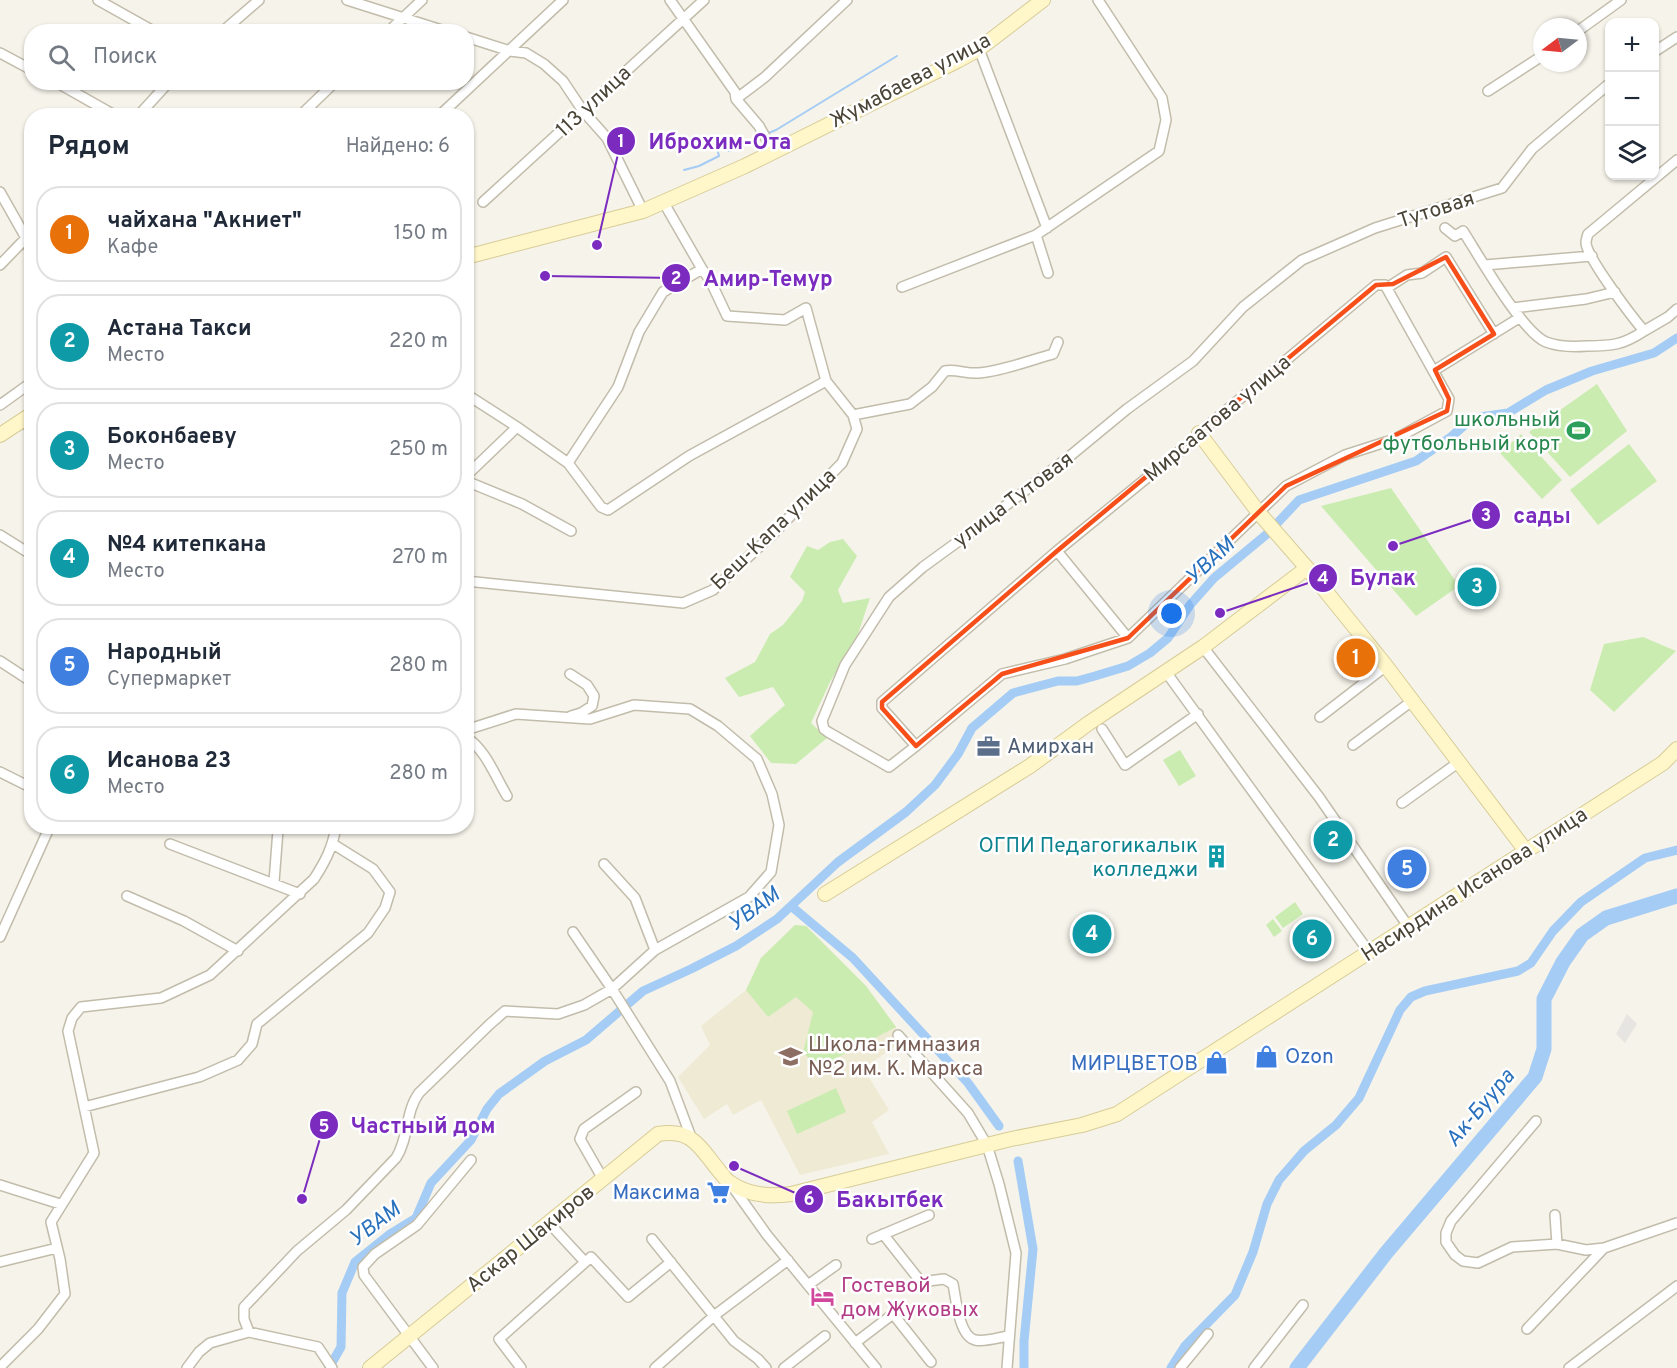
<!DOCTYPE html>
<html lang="ru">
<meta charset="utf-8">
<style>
:root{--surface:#fff;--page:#f2f2f3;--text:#1f2937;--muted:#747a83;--line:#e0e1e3;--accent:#d93025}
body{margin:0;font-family:Overpass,sans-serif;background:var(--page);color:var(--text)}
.controls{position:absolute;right:18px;top:18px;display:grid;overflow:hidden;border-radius:12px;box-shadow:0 2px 4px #0004}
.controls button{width:54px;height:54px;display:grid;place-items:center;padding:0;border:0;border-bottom:2px solid var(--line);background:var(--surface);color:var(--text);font:30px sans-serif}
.compass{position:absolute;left:1533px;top:18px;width:54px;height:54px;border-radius:50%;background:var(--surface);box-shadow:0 2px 4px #0004;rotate:254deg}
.you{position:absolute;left:1172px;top:614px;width:21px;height:21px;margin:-15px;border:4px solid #fff;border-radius:50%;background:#1a73e8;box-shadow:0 0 0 9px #1a73e833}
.badge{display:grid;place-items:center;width:39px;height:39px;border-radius:50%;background:var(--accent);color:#fff;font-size:20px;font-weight:700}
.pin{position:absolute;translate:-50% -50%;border:3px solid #fff;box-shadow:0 2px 6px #0006}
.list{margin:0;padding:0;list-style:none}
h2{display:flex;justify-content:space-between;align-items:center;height:78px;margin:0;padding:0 24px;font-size:26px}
h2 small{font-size:20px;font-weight:400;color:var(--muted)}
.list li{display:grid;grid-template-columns:39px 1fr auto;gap:18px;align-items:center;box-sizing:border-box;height:96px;margin:0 12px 12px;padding:0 12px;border:2px solid var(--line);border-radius:24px}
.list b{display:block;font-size:22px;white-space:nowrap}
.list p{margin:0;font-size:20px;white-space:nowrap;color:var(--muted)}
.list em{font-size:20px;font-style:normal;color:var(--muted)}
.icon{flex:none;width:33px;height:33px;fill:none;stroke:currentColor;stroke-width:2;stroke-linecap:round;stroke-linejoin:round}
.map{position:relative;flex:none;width:1677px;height:1368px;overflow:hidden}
.search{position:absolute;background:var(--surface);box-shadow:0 2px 4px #0004;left:24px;top:24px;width:450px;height:66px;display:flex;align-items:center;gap:15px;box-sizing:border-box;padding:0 21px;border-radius:24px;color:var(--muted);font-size:22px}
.panel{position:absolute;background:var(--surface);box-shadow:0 2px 4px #0004;left:24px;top:108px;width:450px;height:726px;border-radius:24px}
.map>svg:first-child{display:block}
.education{fill:#efead3}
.green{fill:#cbecb1}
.parking{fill:#e7e5e1}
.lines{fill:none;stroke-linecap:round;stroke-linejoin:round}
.stream{stroke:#a4ccf5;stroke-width:2}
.canal{stroke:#a4ccf5;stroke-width:9}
.river{stroke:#a4ccf5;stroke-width:15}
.street-casing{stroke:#c2bcab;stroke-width:12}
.secondary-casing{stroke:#d8cc97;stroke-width:16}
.street{stroke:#fff;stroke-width:9}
.secondary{stroke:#fff7ca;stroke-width:14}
.marked{fill:none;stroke:#f64f19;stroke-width:4.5;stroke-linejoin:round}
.labels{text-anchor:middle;stroke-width:5;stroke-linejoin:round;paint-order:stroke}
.street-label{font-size:21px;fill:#4a4437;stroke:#fff}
.leisure-label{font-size:21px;fill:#27864d;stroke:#fff;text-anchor:end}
.service-label{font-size:21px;fill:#4e5e75;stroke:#fff;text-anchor:start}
.culture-label{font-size:21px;fill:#0d838f;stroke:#fff;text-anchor:end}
.education-label{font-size:21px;fill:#785e54;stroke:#fff;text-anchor:start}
.shop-label{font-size:21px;fill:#366cbe;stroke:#fff;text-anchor:end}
.hotel-label{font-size:21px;fill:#b23c85;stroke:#fff;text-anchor:start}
.water-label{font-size:22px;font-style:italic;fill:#2971bd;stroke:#fff}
.leader{fill:none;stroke:#7b2cbf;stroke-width:2}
.callout-dot{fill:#7b2cbf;stroke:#fff;stroke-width:2}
.mark-label{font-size:18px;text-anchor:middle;font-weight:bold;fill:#fff}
.callout-label{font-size:22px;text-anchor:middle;font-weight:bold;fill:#7b2cbf;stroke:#fff;stroke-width:5;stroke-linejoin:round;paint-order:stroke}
</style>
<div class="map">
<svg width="1677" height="1368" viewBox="0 0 1677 1368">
<rect width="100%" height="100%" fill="#f6f3ea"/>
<path class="education" d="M795,925L806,926L866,986L896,1027L899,1044L863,1068L889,1110L872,1122L889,1154L800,1175L761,1100L733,1115L727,1104L704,1119L678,1077L710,1045L701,1026L746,990L761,958Z"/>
<path class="green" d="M1597,384L1627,431L1570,477L1529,432Z
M1521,434L1562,480L1542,499L1500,453Z
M1629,444L1657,481L1598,525L1570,490Z
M1391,488L1459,586L1416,616L1321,506Z
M843,539L857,556L838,590L843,603L870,598L858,634L830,682L811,723L827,738L796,764L771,763L750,736L785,705L773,687L739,697L725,678L755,662L770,634L783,625L802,601L805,592L790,577L807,546L818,550L830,542Z
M1643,637L1676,651L1614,712L1590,690L1604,644Z
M1180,750L1196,776L1179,786L1163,760Z
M1295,902L1303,914L1283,928L1275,917Z
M1273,919L1282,931L1274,937L1266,925Z
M795,925L806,926L866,986L896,1027L819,1067L803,1053L813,1012L796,997L768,1017L746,990L761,958Z
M836,1088L846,1112L797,1134L787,1111Z"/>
<path class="parking" d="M1627,1014L1637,1024L1625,1043L1616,1034Z"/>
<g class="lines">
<path class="stream" d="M766,134L776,130L897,56
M684,170L699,166L719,156L717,148L723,144L729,151L761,136"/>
<path class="canal" d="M791,906L853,958L968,1083L999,1126
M1018,1161L1033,1249L1024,1341V1368
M329,1368L341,1347L342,1293L355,1262L390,1234L416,1218L431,1183L471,1140L487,1109L499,1094L545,1061L586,1040L643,991L691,969L736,946L777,919L838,862L906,812L935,785L958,754L972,728L1013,693L1058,681H1077L1095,676L1128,666L1150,653L1168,638L1190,605L1214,578L1267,534L1299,500L1416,461L1451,437L1467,423L1480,417L1508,413L1546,390L1592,371L1654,353L1677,338
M1171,1368L1185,1346L1235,1295L1253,1252L1267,1204L1279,1180L1304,1151L1336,1125L1359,1098L1400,1010L1411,997L1425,991L1518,971L1531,963L1553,931L1581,902L1645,858L1677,850"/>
<path class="river" d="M1297,1368L1386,1253L1535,1077L1544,1049V999L1563,962L1582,935L1606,918L1677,896"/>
<defs>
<path id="street" d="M98,0L155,32
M347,0L448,32
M670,0L735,92L736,99L759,126L773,151
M1578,31L1621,0
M222,32L259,0
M388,32L422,0
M466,37L510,51L526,53L544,64L563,81L583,111L607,138L643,211
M979,49L1047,228
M1654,52L1677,37
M0,53L32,70
M56,82L116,116
M1488,91L1542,56
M736,99L765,77L847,0
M138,116L169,82
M300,116L335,82
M439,116L563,0
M1677,160L1588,234C1587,237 1586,240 1586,243C1587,258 1633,318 1644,331L1668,317L1677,309
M0,192L26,238L32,256
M483,202L704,0
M1445,228L1455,236L1463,231C1479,256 1522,332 1546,342C1559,347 1574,347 1587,346C1612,346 1623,345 1644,331
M1036,235L1048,273
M0,265L26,238L32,227
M1485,265L1592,256
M902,287L1036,235L1159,151L1166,120L1162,98L1098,0
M1387,288L1407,275L1422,273L1446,257L1494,334
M1513,308L1586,299L1615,292
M1435,370L1519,318
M466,394L517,427L466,476
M0,405L32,382
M853,415L910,404L932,387L945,371C956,369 967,374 978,373C1000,372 1031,360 1053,354L1058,342
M23,420L32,431
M517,427L568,463L601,507L608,510L689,456L826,381
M568,463L618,387L639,332L663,292L702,269L664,203
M466,481L522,504L571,531
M0,535L32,555
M1057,551L1128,638
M466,581L683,603L713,590L773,534L842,463L857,429L853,415L826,381L806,308L785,320L727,316L710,280L702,269
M1203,647L1319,797L1408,926
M0,661L32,682
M1166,672L1369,952
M570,674L587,685L594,696L592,706L581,713L571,716
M1320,717L1386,666
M1102,729L1125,765L1198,714
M466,737C486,750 495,776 507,796
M1353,745L1412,701
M916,746L1002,674L1065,659L1128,638L1286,486L1345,455L1395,439L1447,411L1449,399L1385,285H1376L1199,433L1196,438L1057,551L882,702V708L916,746L889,767L828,732L824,729L822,721L845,665L889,597L923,567L978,527L1070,456L1127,409L1193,361L1243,307L1302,260L1375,228L1502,188L1532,149L1610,83
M0,772L32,788
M1402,803L1459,762
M170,844L300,894
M604,864L635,898L655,950
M274,882L278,830L276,826
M127,896L184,921L238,951
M573,932L612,989L670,1081L691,1137
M0,937L50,826
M898,1035L968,1113L987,1145L999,1184L1016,1253L1007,1368
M84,1107L199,1077L238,1060L252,1044L257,1024L368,933L385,908L390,892L373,869L333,844
M1536,1121L1451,1221L1446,1233V1242L1455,1255L1463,1261L1478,1263L1512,1247L1557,1244L1586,1250L1604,1248L1677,1223
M603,1179L580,1139L584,1129L636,1092
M0,1185L60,1204
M732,1186L767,1235L876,1368
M1555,1215L1557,1244
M549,1223L585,1262
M883,1234L921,1282L944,1279L953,1284C956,1299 959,1336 975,1340C985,1342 997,1338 1008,1336
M652,1239L734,1341L758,1359L766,1368
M872,1239L929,1215
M0,1262L57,1248
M808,1285L836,1265
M1527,1329L1604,1248
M855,1343L893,1314L931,1362
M0,1367L38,1329L65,1294L60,1259L51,1222L94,1153L68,1031L72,1018L81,1007L161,998L210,975L314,879C325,862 333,847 336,826
M187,1368L199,1352L210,1343L249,1332
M332,1368L318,1347L249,1332L244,1319V1307L297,1251L346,1210L396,1158C409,1138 405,1112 419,1093L489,1025L505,1011L558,1014L584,1005L612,989L655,950L749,897L771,872L779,825L772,794L757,759L718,726L690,709L634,705L590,719L516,714L466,730
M433,1368L364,1275L363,1267L375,1254L417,1225L471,1160
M521,1368L499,1339L591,1257L628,1297L671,1262
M655,1368L715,1315L788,1260
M784,1368L825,1336
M1180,1368L1208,1334
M1254,1368L1303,1305
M1569,1368L1677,1286"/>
<path id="secondary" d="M466,257L643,211L745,166L957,61L979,49L1043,0
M1199,433L1259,513L1307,568L1386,666L1526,851
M0,435L32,414
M825,894L1030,766L1089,723L1203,647L1307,568
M370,1368L658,1134C693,1128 700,1148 720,1172C723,1175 726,1180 729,1182C747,1195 770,1197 791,1194L1011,1139L1082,1125L1117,1114L1663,763L1677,749"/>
</defs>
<use href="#street" class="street-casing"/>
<use href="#secondary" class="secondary-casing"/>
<use href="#street" class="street"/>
<use href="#secondary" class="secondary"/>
</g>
<path class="marked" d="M1446,257L1494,334L1435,370L1449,399L1447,411L1286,486L1128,638L1002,674L916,746L882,708V702L1057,551L1376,285L1393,284Z"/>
<defs>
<symbol id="stadium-bare" viewBox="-9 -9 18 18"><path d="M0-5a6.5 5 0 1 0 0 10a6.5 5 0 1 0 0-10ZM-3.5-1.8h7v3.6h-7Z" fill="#2e9e5b" stroke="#fff" stroke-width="2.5" paint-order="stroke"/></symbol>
<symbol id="office-bare" viewBox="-9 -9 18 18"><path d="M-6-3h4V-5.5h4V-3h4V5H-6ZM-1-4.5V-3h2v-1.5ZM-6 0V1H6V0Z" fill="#5c6f8a" stroke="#fff" stroke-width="2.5" paint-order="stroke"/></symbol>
<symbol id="building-bare" viewBox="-9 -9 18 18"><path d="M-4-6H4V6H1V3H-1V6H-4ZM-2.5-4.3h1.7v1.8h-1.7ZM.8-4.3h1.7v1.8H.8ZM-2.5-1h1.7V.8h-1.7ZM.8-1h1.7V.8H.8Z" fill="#0f9aa8" stroke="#fff" stroke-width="2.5" paint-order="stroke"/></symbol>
<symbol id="school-bare" viewBox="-9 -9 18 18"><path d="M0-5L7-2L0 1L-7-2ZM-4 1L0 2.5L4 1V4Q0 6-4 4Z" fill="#8d6e63" stroke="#fff" stroke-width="2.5" paint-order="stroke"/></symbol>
<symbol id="shop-bare" viewBox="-9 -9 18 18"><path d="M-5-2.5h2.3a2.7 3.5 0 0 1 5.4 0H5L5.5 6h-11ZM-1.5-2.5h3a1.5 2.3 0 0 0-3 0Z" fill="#3f7fe0" stroke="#fff" stroke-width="2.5" paint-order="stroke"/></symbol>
<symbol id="supermarket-bare" viewBox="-9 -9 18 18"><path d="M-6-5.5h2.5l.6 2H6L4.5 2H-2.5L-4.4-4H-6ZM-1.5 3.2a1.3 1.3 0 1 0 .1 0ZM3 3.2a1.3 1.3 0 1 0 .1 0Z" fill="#3f7fe0" stroke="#fff" stroke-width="2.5" paint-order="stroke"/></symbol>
<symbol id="hotel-bare" viewBox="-9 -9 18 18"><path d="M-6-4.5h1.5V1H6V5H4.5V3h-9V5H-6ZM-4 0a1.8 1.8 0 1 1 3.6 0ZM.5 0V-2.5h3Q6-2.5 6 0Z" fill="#d1479c" stroke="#fff" stroke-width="2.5" paint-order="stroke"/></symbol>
</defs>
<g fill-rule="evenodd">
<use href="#stadium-bare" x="1562" y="414" width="33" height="33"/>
<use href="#office-bare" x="972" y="730" width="33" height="33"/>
<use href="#building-bare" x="1200" y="840" width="33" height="33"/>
<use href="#school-bare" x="774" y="1040" width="33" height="33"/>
<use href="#shop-bare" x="1250" y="1040" width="33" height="33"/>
<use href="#shop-bare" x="1200" y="1046" width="33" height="33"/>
<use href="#supermarket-bare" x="702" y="1176" width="33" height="33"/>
<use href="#hotel-bare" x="806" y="1280" width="33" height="33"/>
</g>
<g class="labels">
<g class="street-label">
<text transform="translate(910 80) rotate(-28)" y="7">Жумабаева улица</text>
<text transform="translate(593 101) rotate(-43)" y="7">113 улица</text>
<text transform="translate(1436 209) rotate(-18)" y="7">Тутовая</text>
<text transform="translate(1217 418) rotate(-40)" y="7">Мирсаатова улица</text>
<text transform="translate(1013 499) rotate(-37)" y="7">улица Тутовая</text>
<text transform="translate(773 529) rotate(-44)" y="7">Беш-Капа улица</text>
<text transform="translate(1474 884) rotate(-33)" y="7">Насирдина Исанова улица</text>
<text transform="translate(530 1238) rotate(-39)" y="7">Аскар Шакиров</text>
</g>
<g class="leisure-label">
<text x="1560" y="426">школьный<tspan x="1560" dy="24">футбольный корт</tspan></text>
</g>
<g class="service-label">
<text x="1007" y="753">Амирхан</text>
</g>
<g class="culture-label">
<text x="1198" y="852">ОГПИ Педагогикалык<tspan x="1198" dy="24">колледжи</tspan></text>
</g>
<g class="education-label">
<text x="808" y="1051">Школа-гимназия<tspan x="808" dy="24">№2 им. К. Маркса</tspan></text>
</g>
<g class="shop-label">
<text x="1285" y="1063" text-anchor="start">Ozon</text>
<text x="1198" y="1070">МИРЦВЕТОВ</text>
<text x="700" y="1199">Максима</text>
</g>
<g class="hotel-label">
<text x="841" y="1292">Гостевой<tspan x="841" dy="24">дом Жуковых</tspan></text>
</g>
<g class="water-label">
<text transform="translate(1209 560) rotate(-43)" y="8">УВАМ</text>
<text transform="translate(753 908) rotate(-36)" y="8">УВАМ</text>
<text transform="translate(1479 1107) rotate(-50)" y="8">Ак-Буура</text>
<text transform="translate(374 1223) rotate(-37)" y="8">УВАМ</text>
</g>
</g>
<path class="leader" d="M597 245L621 141M545 276L676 278M1393 546L1486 515M1220 613L1323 578M302 1199L324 1125M734 1166L809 1199"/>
<g class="callout-dot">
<circle cx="597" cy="245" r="6"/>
<circle cx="545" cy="276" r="6"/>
<circle cx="1393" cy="546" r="6"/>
<circle cx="1220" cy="613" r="6"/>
<circle cx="302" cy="1199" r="6"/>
<circle cx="734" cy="1166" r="6"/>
<circle cx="621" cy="141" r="15"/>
<circle cx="676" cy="278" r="15"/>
<circle cx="1486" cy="515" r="15"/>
<circle cx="1323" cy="578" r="15"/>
<circle cx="324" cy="1125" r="15"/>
<circle cx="809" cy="1199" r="15"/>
</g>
<g class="mark-label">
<text x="621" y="147">1</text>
<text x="676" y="284">2</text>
<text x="1486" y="521">3</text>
<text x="1323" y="584">4</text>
<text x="324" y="1132">5</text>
<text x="809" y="1205">6</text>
</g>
<g class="callout-label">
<text x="720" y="149">Иброхим-Ота</text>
<text x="768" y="286">Амир-Темур</text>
<text x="1542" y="523">сады</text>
<text x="1383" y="585">Булак</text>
<text x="423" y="1133">Частный дом</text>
<text x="890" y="1207">Бакытбек</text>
</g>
</svg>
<div class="controls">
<button>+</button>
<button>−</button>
<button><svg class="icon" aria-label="layers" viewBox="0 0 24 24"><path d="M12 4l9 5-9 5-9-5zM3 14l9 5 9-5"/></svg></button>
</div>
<svg class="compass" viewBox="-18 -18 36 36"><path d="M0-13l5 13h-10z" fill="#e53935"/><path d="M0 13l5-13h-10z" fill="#747a83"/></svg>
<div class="you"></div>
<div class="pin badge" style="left:1356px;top:658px;background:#e8710a">1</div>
<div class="pin badge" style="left:1333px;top:840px;background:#0f9aa8">2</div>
<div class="pin badge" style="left:1477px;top:587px;background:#0f9aa8">3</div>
<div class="pin badge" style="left:1092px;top:934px;background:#0f9aa8">4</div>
<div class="pin badge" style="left:1407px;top:869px;background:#3f7fe0">5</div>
<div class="pin badge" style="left:1312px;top:939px;background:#0f9aa8">6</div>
<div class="search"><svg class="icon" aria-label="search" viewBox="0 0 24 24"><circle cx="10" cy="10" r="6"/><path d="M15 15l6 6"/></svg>Поиск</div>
<section class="panel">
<h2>Рядом<small>Найдено: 6</small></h2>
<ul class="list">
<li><span class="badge" style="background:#e8710a">1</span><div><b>чайхана &quot;Акниет&quot;</b><p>Кафе</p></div><em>150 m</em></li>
<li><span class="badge" style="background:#0f9aa8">2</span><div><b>Астана Такси</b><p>Место</p></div><em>220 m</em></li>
<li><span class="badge" style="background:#0f9aa8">3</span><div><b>Боконбаеву</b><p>Место</p></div><em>250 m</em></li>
<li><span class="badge" style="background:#0f9aa8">4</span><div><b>№4 китепкана</b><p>Место</p></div><em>270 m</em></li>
<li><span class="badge" style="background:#3f7fe0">5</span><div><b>Народный</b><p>Супермаркет</p></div><em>280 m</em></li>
<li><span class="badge" style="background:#0f9aa8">6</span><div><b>Исанова 23</b><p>Место</p></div><em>280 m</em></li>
</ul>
</section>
</div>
